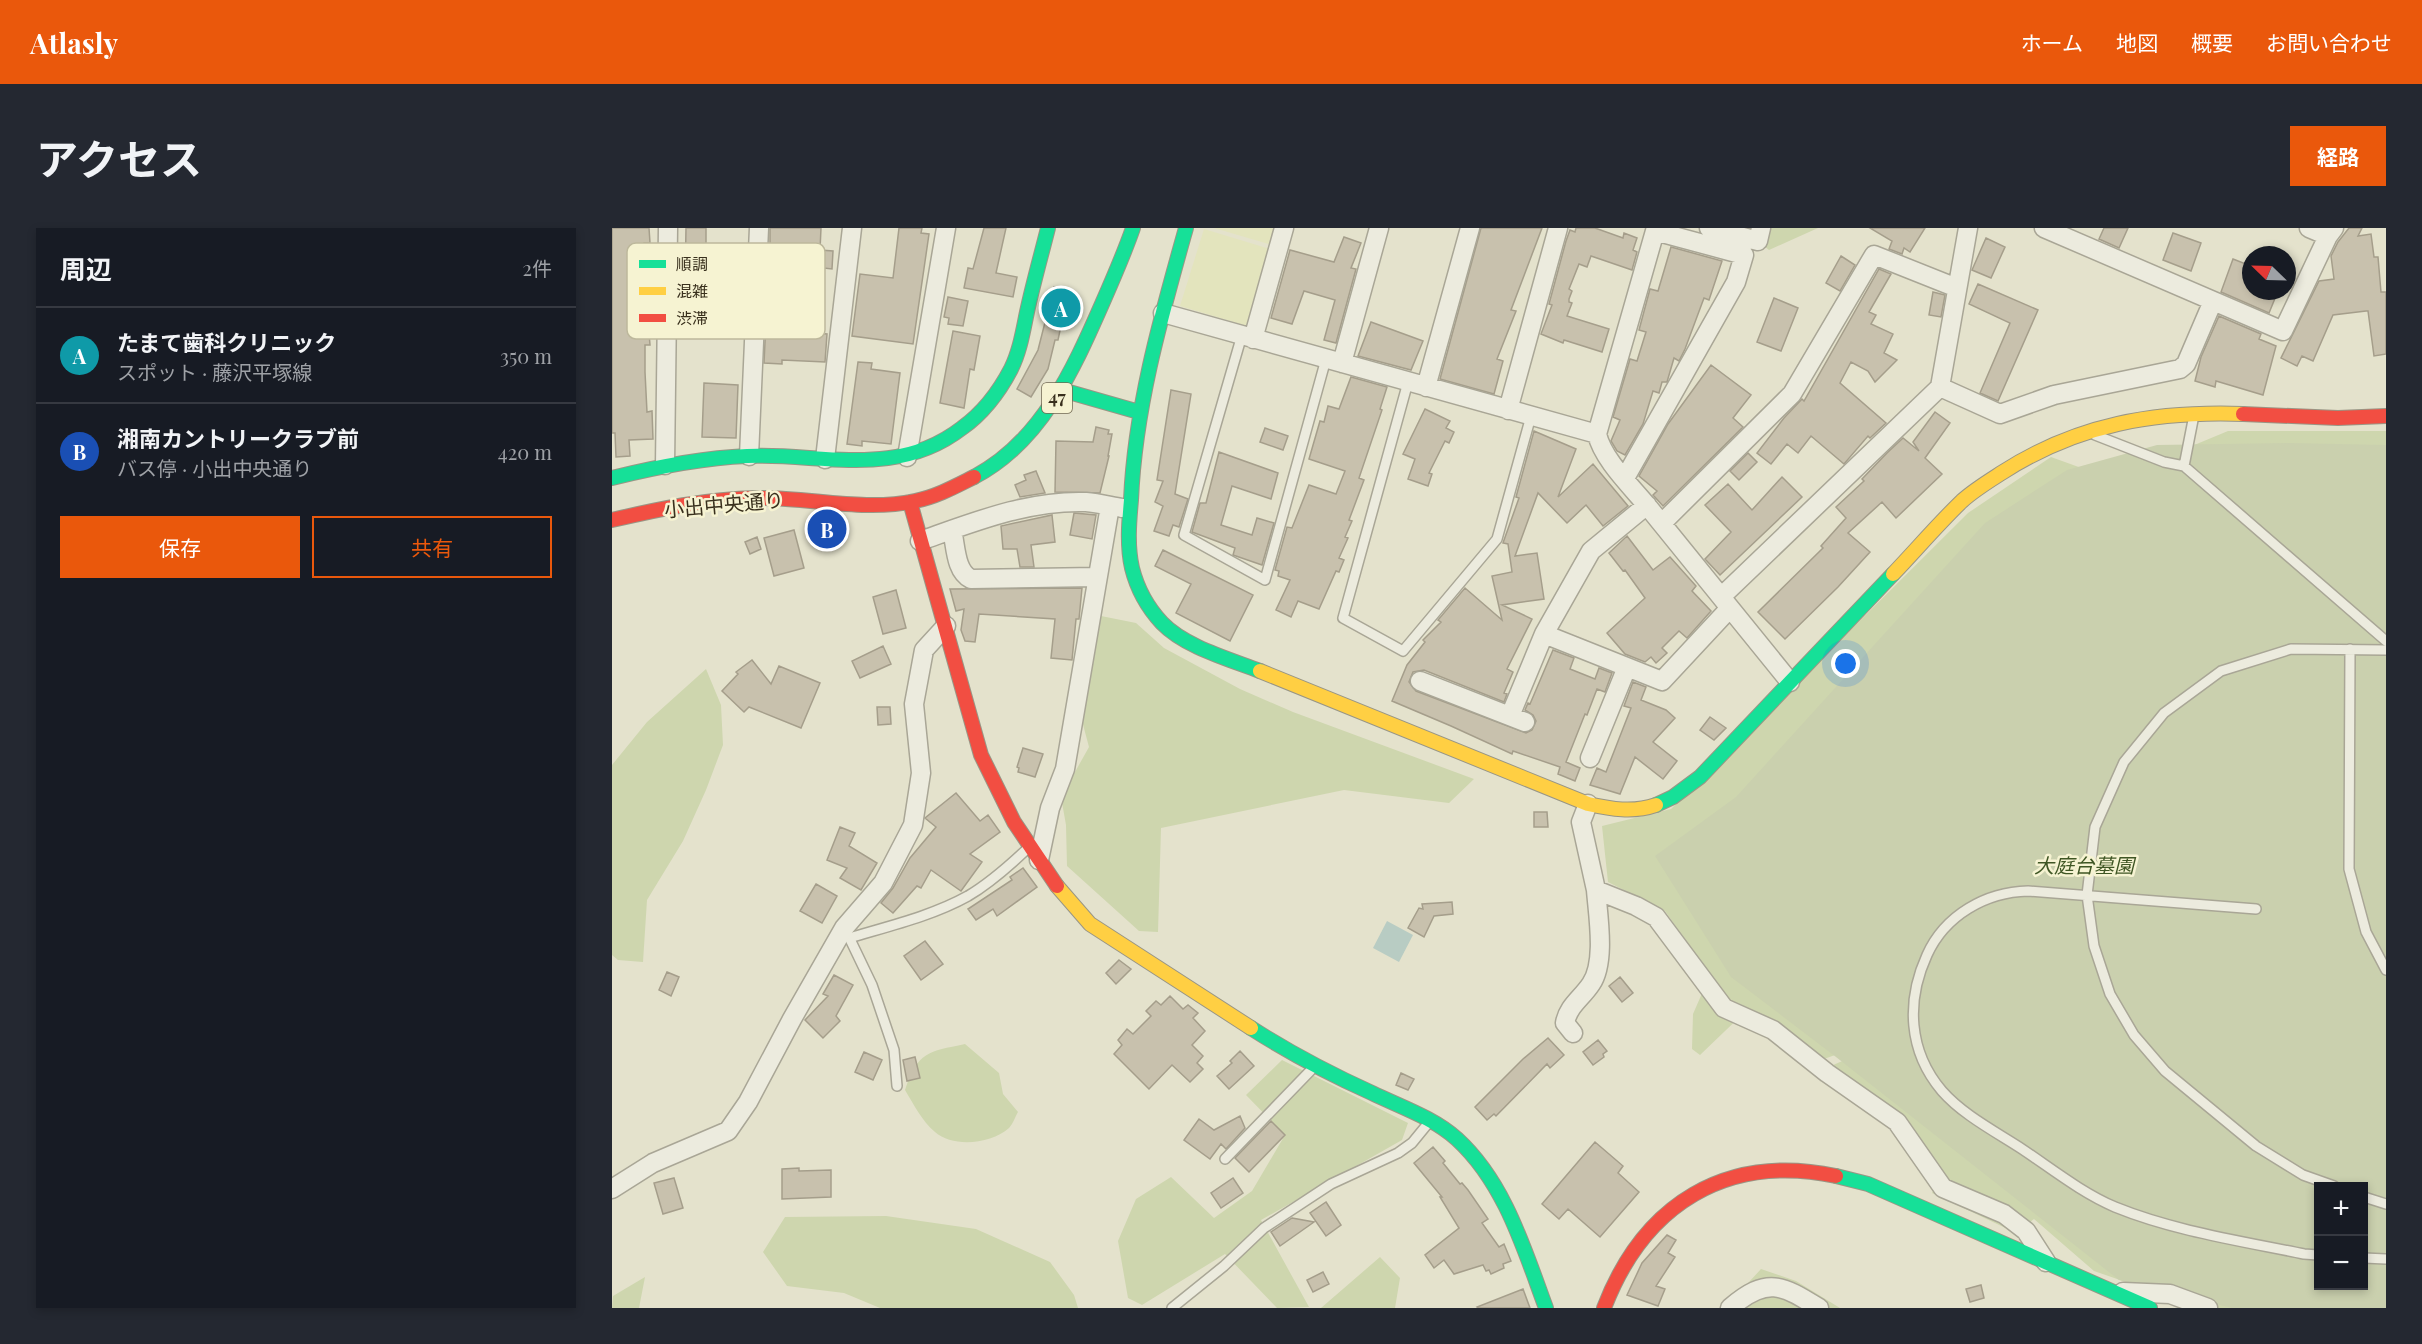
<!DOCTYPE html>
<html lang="ja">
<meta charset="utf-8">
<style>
:root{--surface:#171b24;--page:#242831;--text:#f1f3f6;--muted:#9ea1a6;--line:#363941;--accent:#ea580c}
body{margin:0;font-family:"Playfair Display","Noto Sans JP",serif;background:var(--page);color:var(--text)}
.controls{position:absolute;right:18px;bottom:18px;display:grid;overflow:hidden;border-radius:0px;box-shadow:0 3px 9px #0003}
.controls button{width:54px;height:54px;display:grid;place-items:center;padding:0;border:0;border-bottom:2px solid var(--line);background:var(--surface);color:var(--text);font:30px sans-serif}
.compass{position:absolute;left:1630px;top:18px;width:54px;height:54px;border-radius:50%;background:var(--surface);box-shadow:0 3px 9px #0003;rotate:293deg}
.you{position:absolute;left:1234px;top:436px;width:21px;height:21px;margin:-15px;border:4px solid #fff;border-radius:50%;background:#1a73e8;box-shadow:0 0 0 9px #1a73e833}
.badge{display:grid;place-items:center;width:39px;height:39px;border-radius:50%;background:var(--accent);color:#fff;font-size:20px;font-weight:700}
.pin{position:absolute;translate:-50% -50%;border:3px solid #fff;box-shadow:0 2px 6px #0006}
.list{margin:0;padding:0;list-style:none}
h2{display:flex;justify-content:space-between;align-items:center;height:78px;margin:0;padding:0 24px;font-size:26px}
h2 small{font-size:20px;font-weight:400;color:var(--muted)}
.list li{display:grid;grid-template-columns:39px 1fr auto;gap:18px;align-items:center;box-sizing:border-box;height:96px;padding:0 24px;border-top:2px solid var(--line)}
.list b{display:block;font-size:22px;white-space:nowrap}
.list p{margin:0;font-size:20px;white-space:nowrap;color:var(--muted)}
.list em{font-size:20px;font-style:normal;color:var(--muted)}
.actions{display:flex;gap:12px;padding:18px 24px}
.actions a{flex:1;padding:14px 0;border:2px solid var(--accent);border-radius:0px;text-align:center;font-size:21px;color:var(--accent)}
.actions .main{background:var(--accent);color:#fff}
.map{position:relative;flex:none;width:1774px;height:1080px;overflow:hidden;border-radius:0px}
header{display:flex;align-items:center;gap:36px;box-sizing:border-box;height:84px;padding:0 30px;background:var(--accent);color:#fff}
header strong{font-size:28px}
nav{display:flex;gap:33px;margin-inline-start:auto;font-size:21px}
.intro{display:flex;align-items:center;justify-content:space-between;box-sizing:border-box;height:144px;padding:0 36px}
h1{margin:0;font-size:42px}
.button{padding:15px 27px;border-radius:0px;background:var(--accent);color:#fff;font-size:21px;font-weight:700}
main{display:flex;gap:36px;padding:0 36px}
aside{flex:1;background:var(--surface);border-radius:0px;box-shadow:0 3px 9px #0003}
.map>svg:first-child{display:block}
.farmland{fill:#e3e4bd}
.green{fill:#ced6ae}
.cemetery{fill:#cad0ae;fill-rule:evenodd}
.water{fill:#b8ccc3}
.building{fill:#c8c1ad;stroke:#a59e8b;stroke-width:1.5}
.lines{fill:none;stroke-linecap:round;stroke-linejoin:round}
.lane-casing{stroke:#a9a696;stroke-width:12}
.street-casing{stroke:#a9a696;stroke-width:21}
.fast-casing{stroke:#999685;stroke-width:16}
.slow-casing{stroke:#999685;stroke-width:16}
.jam-casing{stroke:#999685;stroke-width:16}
.lane{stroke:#ecebde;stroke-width:9}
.street{stroke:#ecebde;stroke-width:18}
.fast{stroke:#16e098;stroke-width:14}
.slow{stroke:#ffcf43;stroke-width:14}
.jam{stroke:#f24e42;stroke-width:14}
.labels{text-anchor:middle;stroke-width:5;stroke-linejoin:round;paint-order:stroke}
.shield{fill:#f6f3d2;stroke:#726a53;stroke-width:1.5}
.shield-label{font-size:18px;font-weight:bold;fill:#39301d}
.street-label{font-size:20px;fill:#39301d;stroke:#f6f3d2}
.park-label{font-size:20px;font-style:italic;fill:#3f5624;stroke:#f6f3d2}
.key{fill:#f6f3d2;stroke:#bdb89c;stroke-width:1.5}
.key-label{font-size:16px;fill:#39301d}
</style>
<header>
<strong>Atlasly</strong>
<nav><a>ホーム</a><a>地図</a><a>概要</a><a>お問い合わせ</a></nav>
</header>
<div class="intro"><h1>アクセス</h1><a class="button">経路</a></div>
<main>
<aside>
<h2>周辺<small>2件</small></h2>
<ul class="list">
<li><span class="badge" style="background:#0f9aa8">A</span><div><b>たまて歯科クリニック</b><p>スポット · 藤沢平塚線</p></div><em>350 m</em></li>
<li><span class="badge" style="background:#1a4fb4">B</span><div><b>湘南カントリークラブ前</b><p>バス停 · 小出中央通り</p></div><em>420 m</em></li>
</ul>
<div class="actions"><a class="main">保存</a><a>共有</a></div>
</aside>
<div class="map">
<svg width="1774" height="1080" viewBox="0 0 1774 1080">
<rect width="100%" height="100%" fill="#e4e2cc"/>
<path class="farmland" d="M602,0H665L660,17Z
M592,1L658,21L635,98L568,78Z"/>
<path class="green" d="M1153,0H1206L1157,22L1147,14Z
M1616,203H1774V376L1240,821L1209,832L1137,780L1088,827L1080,821L1081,786L1098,747L1053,683L996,654L990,598L1059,581L1356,285L1439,229L1511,255L1563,225Z
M489,388L524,395L552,420L628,461L681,484L862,551L837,575L732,562L549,600L546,704L527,703L455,638L454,597L449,569L477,519L469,489Z
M94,441L109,477L111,517L94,562L71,613L35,672L31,734L6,732L0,727V537L35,494Z
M353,816L387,845L391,866L406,884C403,889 401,896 397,900C379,916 341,920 323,904C310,893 302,877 293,862C306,823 316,824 353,816Z
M1246,826L1435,967L1774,1080H1569L1557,1069L1482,1043L1422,991L1404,1005L1320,965L1330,947L1261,865L1219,838Z
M670,832L796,895L790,912L649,992L697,1079L665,1080L613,1026L530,1077L516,1070L506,1013L524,971L559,949L602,990L640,963L673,907L634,867Z
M274,988L364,1001L438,1034L462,1067L466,1080H268L232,1065L175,1058L151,1024L173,989Z
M768,1029L788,1050L783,1080H709Z
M1149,1041L1184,1053L1228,1080H1113Z
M33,1049L27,1080H0L1,1068Z"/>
<path class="cemetery" d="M1678,215L1774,217V1080H1620L1507,1052L1224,829L1119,749L1043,628L1124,569L1373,295L1455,242L1545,217ZM1706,958H1752V1058H1706Z"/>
<path class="water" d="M775,693L801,707L787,734L761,720Z"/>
<path class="building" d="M0,0H37L38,15H32L33,75L34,105H37L38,117H33V144L35,184L40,183L41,211L17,212L18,228L4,229L3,205H0Z
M74,0H94V57H73Z
M158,0H209L208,22L221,23L220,41L212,40L210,80H205L204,105L215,106L213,134L170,132V136L152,135L155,72H158L160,40H158Z
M287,0H310L309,5L317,6L301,116L240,108L248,46L281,50Z
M372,0H394L384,45L405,49L401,69L352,60L356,40L361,41Z
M869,0H930L899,82L904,83L885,131L891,133L882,166L828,151Z
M964,0H983L1011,10L1012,5L1025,10L1021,22L1025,24L1020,42L979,28L975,39L967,36L957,61L960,63L957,71V74L960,75L955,88L997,101L990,124L952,112L951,115L929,106L940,77L937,76L954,13L958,2L963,4Z
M1258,0H1313L1298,24L1292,20L1290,26L1277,21L1280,13Z
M1492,0H1516L1507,20L1487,11Z
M1737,0H1750L1746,8L1759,6L1762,29H1766L1769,64H1774V126L1762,128L1756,83H1754L1721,87L1701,133L1690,128L1685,138L1669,130L1707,53L1722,51L1719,28L1726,14Z
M1561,5L1589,15L1579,43L1551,32Z
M732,9L749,15L739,40L744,41L724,115L712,112L723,72L692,63L680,96L659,90L678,22L722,34Z
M1374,10L1393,19L1379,50L1360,42Z
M1059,19L1110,33L1097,72L1092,70L1073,121L1067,133L1062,130L1055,154H1050L1047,165L1041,163L1031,196L1013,227L1005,223L999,213L1008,192L1001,189L1018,131L1025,133L1034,104L1027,102L1038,61L1046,63Z
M1229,28L1243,37L1228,63L1214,55Z
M1621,31L1639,38V63H1666L1657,85L1609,64Z
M1267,41L1279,46L1257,84L1264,87L1259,96L1281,106L1272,125L1285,132L1263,154L1256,143L1239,134L1228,155L1274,195L1258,210L1256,208L1232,236L1199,208L1186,225L1175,216L1159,236L1145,225L1172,190L1190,171L1192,173Z
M1366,56L1426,82L1386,173L1368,165L1398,95L1357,76Z
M442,59L464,65L459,86H457L455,94L450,93L446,112H443L436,141L419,169L405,161L426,122Z
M1321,64L1333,67L1329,89L1317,87Z
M336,69L356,73L351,98L336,96L337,90L332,89Z
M1162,70L1186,80L1169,123L1145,114Z
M1607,88L1649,106L1647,111L1664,118L1651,167L1604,153L1603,159L1583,153L1589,129Z
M759,94L811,113L799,142L746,128Z
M341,103L368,108L362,142L358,141L352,180L328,175Z
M246,134L260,135L259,141L288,145L279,216L250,213V218L235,216Z
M1099,137L1139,167L1121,190L1131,199L1051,278L1041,267L1045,263L1027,248L1056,196Z
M739,149L775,159L768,181L770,182L747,250L752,252L737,292L740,293L733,309L736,310L727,330L732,332L727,344L724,343L707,381L686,373L679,389L664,382L678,352L666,348L667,343L663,342L675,299L680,300L697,257L724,266L733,243L697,231L708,193L712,194L716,178L727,181Z
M92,155L126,157L124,210L90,209Z
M559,162L579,166L563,266L576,271L567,299L561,297L557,308L542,303L551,278L543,274L551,253L545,252Z
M813,181L838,193L834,200L842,204L837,215L833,213L817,245L820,246L816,258L796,251L803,231L791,226Z
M1323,184L1338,195L1313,230L1330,246L1284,290L1270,274L1236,305L1258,324L1226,359L1173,411L1146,384L1211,320L1209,318L1234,290L1224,279L1252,253L1250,251L1275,225L1291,210L1307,223L1301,214Z
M484,199L497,202L496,206H500L496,228H497L488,265L443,264L444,213L481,214Z
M653,200L676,208L671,222L648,214Z
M922,203L964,221L946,269L981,236L1016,278L991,298L974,277L955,295L926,265L903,328L925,325L932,371L890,377L920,391L895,441L901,444L892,465L895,466L892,474L812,442L801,444L797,454L804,463L914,505L920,502L924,493L921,487L913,482L916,475L918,476L941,422L962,430L958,441L983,451L987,440L1000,445L993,464L985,461L975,487L973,486L954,534L968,540L963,553L946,546L948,539L901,523L900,526L839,498L780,473L795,437L813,414L811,412L829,394L826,392L853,360L890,392L880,348L900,344L896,316L891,315L907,270L904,269Z
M607,224L666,245L659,271L620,258L609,297L640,307L645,290L662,295L650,337L621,327L623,320L580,304L588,275H594Z
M1136,225L1145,234L1127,252L1118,243Z
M424,243L433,265L408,269L403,257L414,252L412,247Z
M1170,249L1190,269L1108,347L1093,331L1119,304L1093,277L1116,256L1140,282Z
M462,285L484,287L480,311L458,307Z
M440,287L443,314L419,317L422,339H408L405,321H391L389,298Z
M182,302L192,340L162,348L152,310Z
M1015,308L1041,342L1058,329L1084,358L1080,363L1099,383L1075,410L1067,403L1050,420L1055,425L1044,435L1039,429L1033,434L1013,426L995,405L1033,370L1013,342L1011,343L997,325Z
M145,309L149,321L138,326L133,314Z
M551,322L641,367L618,413L564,385L579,356L543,338Z
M470,360L467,391H464L460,432L439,430L443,391L367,386L363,414L353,413L349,402L352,381L344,383L338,361Z
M284,362L294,400L271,406L261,369Z
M271,418L279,436L248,450L240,433Z
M140,432L159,456L167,438L208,455L189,500L137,479L132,484L110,463L126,446L124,444Z
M1021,454L1034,459L1029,472L1054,482L1063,490L1041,514L1065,533L1051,551L1023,529L1008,566L978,557L985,540L994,544L1019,480L1012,478Z
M265,479H278L279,496L266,497Z
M1098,489L1114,500L1102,512L1088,502Z
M411,520L431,526L423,549L406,544L407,540L405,539Z
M344,565L368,593L376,587L388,604L358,626L370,634L349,663L319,642L309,660L305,658L281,685L269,675L281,660L298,630L324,599L313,590Z
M922,584H935L936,599H922Z
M228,599L243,605L237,618L265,635L249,662L228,650L235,640L215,632Z
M411,640L425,659L385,688L381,681L364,692L356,681L400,652L398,649Z
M204,656L225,668L210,695L188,683Z
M840,674L841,686L822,688L812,709L796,700L807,680L811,681L810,676Z
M313,713L331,736L309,752L292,728Z
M507,732L519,741L504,756L494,745Z
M55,744L67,749L59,768L47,762Z
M222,747L241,757L224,788L228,793L211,810L193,792L216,768L211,766Z
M1008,749L1021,765L1010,774L997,758Z
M558,768L571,781L576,777L586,785L581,790L593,803L580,817L591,828L585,835L591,841L578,854L560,837L537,861L502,826L510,817L506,812L515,801L521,806L539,788L534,783L544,773L549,777Z
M936,810L952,827L938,840L935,836L884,888L882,886L875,892L863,879L911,831Z
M986,812L995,823L991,826L992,829L981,837L971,824Z
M628,823L642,838L617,861L605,848L620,835L618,833Z
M252,824L270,832L261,852L243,844Z
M303,829L308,850L295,853L291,832Z
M789,845L802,851L796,862L784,857Z
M628,888L633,900L614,921L609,916L598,931L572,912L587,891L602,902Z
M659,893L673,907L637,944L623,930Z
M983,914L1011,938L1006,945L1027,964L988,1009L956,981L947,991L930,976Z
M821,919L833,933L831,935L848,956L850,955L856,962L876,991L870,995L887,1019L892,1016L899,1033L891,1036L892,1040L879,1046L877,1042L874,1043L871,1037L842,1046L832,1032L822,1040L813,1027L847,1000L828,969H830L802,935Z
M187,940V943L219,942V969L170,971V941Z
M62,950L71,980L51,986L42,955Z
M621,950L631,965L609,980L599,965Z
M714,974L729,997L714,1008L698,985Z
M680,990L702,994L668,1018L659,1004Z
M1055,1007L1064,1012L1056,1025L1063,1029L1044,1058L1053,1061L1046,1078L1015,1067L1030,1035Z
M711,1044L717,1056L701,1064L695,1052Z
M1369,1057L1372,1070L1358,1074L1354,1061Z
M911,1061L918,1080H866L865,1079Z"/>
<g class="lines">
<defs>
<path id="lane" d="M630,107L572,307L653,352L714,131
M796,154L731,390L791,423L885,311L919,188
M1483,207L1552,234L1572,238L1774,413
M1572,238L1582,187
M1738,421L1737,641L1754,704L1774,742
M1644,681L1416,663C1374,664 1333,687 1315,727C1294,773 1296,823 1330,863C1351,887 1384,904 1410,921C1440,941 1470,965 1503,979C1562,1003 1629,1013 1692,1026L1706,1027
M236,707L260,757L282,822L285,858
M237,710C277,698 320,688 356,668C378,655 397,638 415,621
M613,931L701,840
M1722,958L1691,947L1644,918L1553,843L1522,807L1498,766L1482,718L1475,667L1483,599L1512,534L1552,485L1609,443L1679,421L1774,422
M1752,969L1774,976
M1752,1030L1774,1031
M560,1080L612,1038L652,1000L719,956L786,925L800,915L818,893"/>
<path id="street" d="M1097,0L1146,13L1149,0
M1432,0L1671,103L1716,8L1722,0
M1697,0L1716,8
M551,85L985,206
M641,111L672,0
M730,135L767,0
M814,159L858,0
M1328,159L1388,186L1442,167L1568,141L1574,136L1601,73
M896,182L946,0
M137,228L147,0
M295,229L334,0
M213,231L240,0
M53,237L56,0
M1013,250L1124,54L1132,27L1043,3L985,206C991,232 1020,259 1037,280C1084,338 1131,396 1178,454
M1035,277L979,323L932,406L1050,453L1118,380
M1050,295L1180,166L1262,27L1345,60
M340,302C344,318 343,343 359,351L484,349
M308,313C362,294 416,272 474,274C486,275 498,278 510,280
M1109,369L1328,159L1356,0
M808,453L913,494
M898,488L932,406
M978,530L1015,439
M976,576L969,594L984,662L1024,678L1044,689L1112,780L1161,802L1215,845L1285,894L1331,960L1392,986L1414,1003L1434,1034
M427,632L438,580L453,541L498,278
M961,805L953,795C956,778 969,771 979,756C994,734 986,688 984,662
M0,961L41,935L116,903L136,874L180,791L232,700L271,655L301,597L309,545L302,476L312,422L334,398
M1511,1064L1558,1066L1596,1080
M1118,1080C1155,1048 1170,1057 1207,1080"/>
<path id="fast" d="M574,0C549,89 523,179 519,272C517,294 515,318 520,340C525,360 536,380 550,395C573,419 617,431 648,443
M450,162L527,184
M362,249C429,214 461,142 490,76C501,51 512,26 521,0
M0,250C44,239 89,230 135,228C211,225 284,251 350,200C371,185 387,164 399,141C408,123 411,103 415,84C421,56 429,28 436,0
M1044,577L1061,569L1088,549L1281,346
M639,800C678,825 718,846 760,865C789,879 822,890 845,911C893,955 912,1021 934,1080
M1224,948L1256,956L1538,1080"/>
<path id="slow" d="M1281,346C1304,322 1326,296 1350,273C1362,262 1377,253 1391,244C1466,196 1543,183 1631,186
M648,443L976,576C999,581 1021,585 1044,577
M445,658L478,696L639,800"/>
<path id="jam" d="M1631,186L1726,190L1774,188
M298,274L369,527L402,594L445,658
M0,292C47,281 95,271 144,270C197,269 251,284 303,273C324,269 344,258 362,249
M992,1080C1032,976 1114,925 1224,948"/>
</defs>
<use href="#lane" class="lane-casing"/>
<use href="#street" class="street-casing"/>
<use href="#fast" class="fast-casing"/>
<use href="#slow" class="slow-casing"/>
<use href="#jam" class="jam-casing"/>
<use href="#lane" class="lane"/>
<use href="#street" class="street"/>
<use href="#fast" class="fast"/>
<use href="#slow" class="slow"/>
<use href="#jam" class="jam"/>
</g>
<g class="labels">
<rect class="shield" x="430" y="155" width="30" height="30" rx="4.5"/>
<g class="shield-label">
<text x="445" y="176">47</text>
</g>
<g class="street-label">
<text transform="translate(112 277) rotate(-5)" y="7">小出中央通り</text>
</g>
<g class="park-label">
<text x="1472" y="645">大庭台墓園</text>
</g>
</g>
<rect x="15" y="15" width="198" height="96" rx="9" class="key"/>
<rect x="27" y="32" width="27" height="8" fill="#16e098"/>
<rect x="27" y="59" width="27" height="8" fill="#ffcf43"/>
<rect x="27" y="86" width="27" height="8" fill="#f24e42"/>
<g class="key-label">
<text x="64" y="42">順調</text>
<text x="64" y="69">混雑</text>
<text x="64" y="96">渋滞</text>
</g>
</svg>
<div class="controls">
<button>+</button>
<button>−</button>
</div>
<svg class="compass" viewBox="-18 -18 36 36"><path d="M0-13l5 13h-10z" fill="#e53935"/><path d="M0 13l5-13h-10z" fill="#9ea1a6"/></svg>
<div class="you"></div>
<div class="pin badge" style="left:449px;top:80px;background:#0f9aa8">A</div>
<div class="pin badge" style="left:215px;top:301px;background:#1a4fb4">B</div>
</div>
</main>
